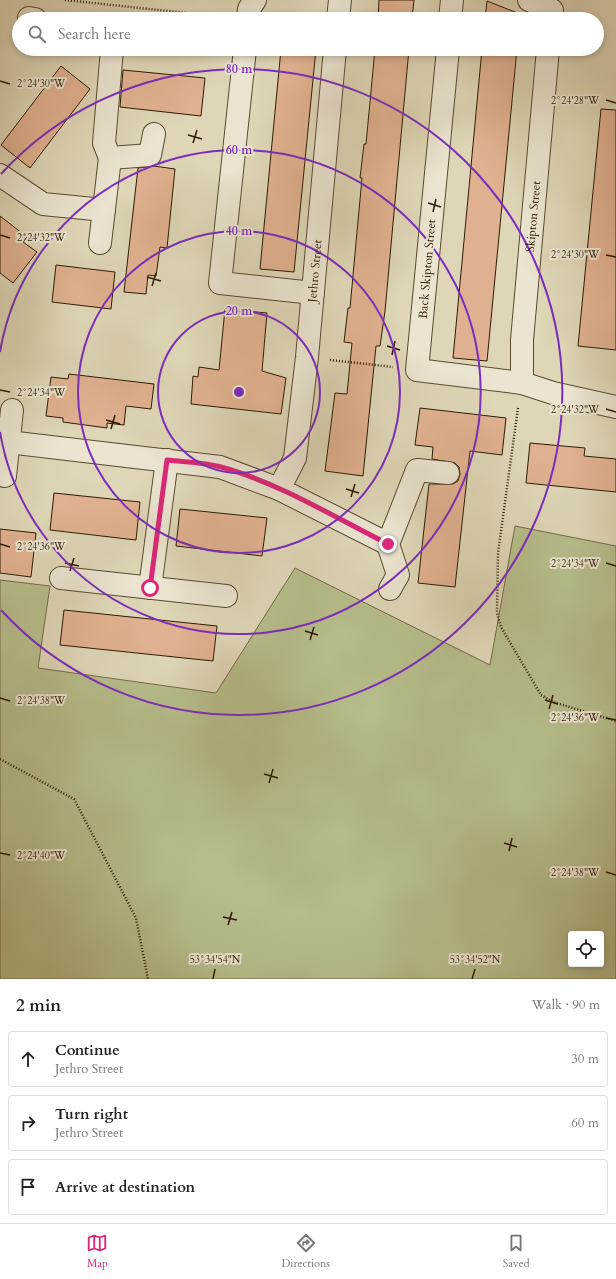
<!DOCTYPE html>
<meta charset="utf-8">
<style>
:root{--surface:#fff;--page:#f2f2f2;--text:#222;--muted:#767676;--line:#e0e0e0;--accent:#db2777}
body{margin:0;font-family:Cardo,serif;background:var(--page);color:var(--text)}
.controls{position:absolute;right:12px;bottom:12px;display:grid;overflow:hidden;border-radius:4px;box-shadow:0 2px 6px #0003}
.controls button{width:36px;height:36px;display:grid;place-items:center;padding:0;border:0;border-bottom:1px solid var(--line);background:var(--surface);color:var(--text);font:20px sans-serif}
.stop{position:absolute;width:12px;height:12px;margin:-9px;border:3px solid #db2777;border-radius:50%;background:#fff}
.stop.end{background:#db2777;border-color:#fff;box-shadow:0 1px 4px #0008}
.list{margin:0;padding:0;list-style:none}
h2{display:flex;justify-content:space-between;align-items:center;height:52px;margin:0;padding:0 16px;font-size:17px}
h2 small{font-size:13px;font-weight:400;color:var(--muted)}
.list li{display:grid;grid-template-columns:26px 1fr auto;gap:12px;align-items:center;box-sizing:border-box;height:56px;margin:0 8px 8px;padding:0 8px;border:1px solid var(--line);border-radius:4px}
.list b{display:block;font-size:15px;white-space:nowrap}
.list p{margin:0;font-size:13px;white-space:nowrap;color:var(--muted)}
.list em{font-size:13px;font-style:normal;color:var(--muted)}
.icon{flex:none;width:22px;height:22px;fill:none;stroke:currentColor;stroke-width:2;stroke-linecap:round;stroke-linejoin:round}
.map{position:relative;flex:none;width:616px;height:979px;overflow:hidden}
.search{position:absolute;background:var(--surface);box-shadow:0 2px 6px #0003;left:12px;right:12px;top:12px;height:44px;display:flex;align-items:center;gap:10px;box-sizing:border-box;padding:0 14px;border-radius:22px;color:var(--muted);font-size:15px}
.sheet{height:244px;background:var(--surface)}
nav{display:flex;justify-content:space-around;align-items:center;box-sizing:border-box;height:56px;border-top:1px solid var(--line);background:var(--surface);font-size:11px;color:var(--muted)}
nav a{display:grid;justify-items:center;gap:2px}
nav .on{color:var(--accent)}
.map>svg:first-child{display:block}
.green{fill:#b6bc8b;stroke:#726c47;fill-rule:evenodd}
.building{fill:#e0b190;stroke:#2e1b03}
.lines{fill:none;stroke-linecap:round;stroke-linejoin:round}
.minor-casing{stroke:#5a4a30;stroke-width:24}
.path{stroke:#2e1b03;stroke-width:2.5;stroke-dasharray:1 2;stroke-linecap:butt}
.minor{stroke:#eae4d0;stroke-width:22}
.route{stroke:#db2777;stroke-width:5}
.ticks{fill:none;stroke:#2e1b03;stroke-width:1.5}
.ring{fill:none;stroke:#7b2cbf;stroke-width:2}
.labels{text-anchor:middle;stroke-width:4;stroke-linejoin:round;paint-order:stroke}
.street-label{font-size:12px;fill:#2e1b03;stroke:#eae4d0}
.ticks-label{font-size:10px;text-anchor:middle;fill:#2e1b03;stroke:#eae4d0;stroke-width:4;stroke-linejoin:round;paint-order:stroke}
.centre{fill:#7b2cbf;stroke:#eae4d0;stroke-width:2}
.ring-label{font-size:12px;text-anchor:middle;font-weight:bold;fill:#7b2cbf;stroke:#eae4d0;stroke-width:4;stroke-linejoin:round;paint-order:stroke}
</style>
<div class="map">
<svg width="616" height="979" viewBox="0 0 616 979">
<rect width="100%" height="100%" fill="#ded6b6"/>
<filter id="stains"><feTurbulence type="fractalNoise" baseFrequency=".005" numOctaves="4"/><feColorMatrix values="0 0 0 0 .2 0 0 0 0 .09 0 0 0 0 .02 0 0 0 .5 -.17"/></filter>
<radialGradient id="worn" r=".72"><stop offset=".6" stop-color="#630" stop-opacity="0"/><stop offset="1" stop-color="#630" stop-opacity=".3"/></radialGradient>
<path class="green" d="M515,526L616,546V979H0V580L50,586L38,668L216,693L295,568L490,665ZM571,934H601V964H571Z"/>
<path class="building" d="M379,0H414L412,19H378Z
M487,1L520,14V19H485Z
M281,49H316L294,272L260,269Z
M375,49H409L385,311L380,346H376L363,476L325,471L335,393L347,394L352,343L344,342L348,308H350L362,178H360L364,144H366Z
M482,49H517L487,361L453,358Z
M61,66L90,89L30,168L1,145Z
M123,70L205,78L201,116L120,107Z
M601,109L616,110V350L578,346Z
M154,166L175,169L167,248L160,247L156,276L148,275L146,294L124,292L138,168Z
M0,216L27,237L23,242L37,252L13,283L0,273Z
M56,265L115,272L111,309L52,302Z
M225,309L267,313L262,371L286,378L281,414L191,404L193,376L198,377L199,367L219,370Z
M69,374L154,384L151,409L126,406L124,425L107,423V428L63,422V418L46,416L51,377L68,379Z
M420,408L506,418L502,455L470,451L455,587L418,583L429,484H453L458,481L460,474L459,467L455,463L432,459L433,447L415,445Z
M530,443L585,448L584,456L616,459V492L526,483Z
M54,493L140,502L136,540L50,530Z
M180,509L267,518L262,556L176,546Z
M0,529L36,533L31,577L0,573Z
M64,610L217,626L213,661L60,645Z"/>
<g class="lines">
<defs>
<g id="minor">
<path d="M529,0L552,10"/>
<path d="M29,18L35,19"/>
<path d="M248,19L249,9L255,0"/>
<path d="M338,19L340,0"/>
<path d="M450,19L452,0"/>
<path d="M245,49L220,283L313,293"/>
<path d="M448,49L417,370L522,383L553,393L616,407"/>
<path d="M110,158L104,143L112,49"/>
<path d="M110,158L150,155L154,134"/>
<path d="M0,175L43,204L104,210"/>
<path d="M100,243L110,158"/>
<path id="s1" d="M522,383V340L548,49"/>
<path d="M8,442L220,467L279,489L388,544L417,470L448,473"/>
<path d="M5,476L12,410"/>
<path id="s2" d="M279,489L295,458L307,357L335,49"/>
<path d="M388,544L398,575L390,589"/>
<path d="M61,578L226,596"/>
<path d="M150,588L167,460"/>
</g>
</defs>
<use href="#minor" class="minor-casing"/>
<path class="path" d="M65,0L224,17
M330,360L393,367
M518,408L498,553L497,613L501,627L541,695L553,702L616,721
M0,759L74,799L136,918L148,979"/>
<use href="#minor" class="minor"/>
</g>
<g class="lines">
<path class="route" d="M150,588L167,460C184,462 204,462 221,467C277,482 336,518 388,544"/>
</g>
<path class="ticks" d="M0,81L10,84M606,100L616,103M188,135L202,139M193,143L197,130M428,203L441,207M433,212L436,199M0,235L10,238M606,255L616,257M147,277L161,281M152,286L156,273M387,346L400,350M392,355L395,341M0,390L10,392M606,409L616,412M106,420L120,424M111,429L115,415M346,489L359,493M351,497L355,484M0,544L10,547M65,563L79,566M606,563L616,566M70,571L74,558M305,631L318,635M310,640L314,627M0,698L10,701M545,700L558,704M549,709L553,695M606,718L616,720M264,774L278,778M269,783L273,769M504,843L517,847M509,851L512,838M0,853L10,855M606,872L616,875M223,917L237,920M228,925L232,912M213,979L215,969M472,979L475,969"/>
<g class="ring">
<circle cx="239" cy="392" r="81"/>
<circle cx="239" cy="392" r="161"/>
<path d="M0 352A242 242 0 1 1 0 432"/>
<path d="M1 174A323 323 0 1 1 1 610"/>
</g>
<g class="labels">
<g class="street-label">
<text dy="4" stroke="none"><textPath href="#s1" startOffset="167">Skipton Street</textPath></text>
<text transform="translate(427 269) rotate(-85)" y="4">Back Skipton Street</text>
<text dy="4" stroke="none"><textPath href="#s2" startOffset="223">Jethro Street</textPath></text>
</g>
</g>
<g class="ticks-label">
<text x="41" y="87">2°24'30"W</text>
<text x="575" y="104">2°24'28"W</text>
<text x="41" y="241">2°24'32"W</text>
<text x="575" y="258">2°24'30"W</text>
<text x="41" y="396">2°24'34"W</text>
<text x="575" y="413">2°24'32"W</text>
<text x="41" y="550">2°24'36"W</text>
<text x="575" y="567">2°24'34"W</text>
<text x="41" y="704">2°24'38"W</text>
<text x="575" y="721">2°24'36"W</text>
<text x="41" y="859">2°24'40"W</text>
<text x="575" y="876">2°24'38"W</text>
<text x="215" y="963">53°34'54"N</text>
<text x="475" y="963">53°34'52"N</text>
</g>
<circle cx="239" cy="392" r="6" class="centre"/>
<g class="ring-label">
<text x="239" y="73">80 m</text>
<text x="239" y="154">60 m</text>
<text x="239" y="235">40 m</text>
<text x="239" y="315">20 m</text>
</g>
<rect width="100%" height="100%" filter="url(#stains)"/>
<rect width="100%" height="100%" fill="url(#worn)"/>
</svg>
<div class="controls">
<button><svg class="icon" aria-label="locate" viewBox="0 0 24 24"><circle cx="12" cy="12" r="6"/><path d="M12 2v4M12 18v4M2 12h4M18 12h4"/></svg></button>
</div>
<div class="stop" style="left:150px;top:588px"></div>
<div class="stop end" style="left:388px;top:544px"></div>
<div class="search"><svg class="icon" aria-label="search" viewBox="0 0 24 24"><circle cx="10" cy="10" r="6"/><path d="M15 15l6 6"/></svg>Search here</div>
</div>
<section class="sheet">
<h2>2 min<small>Walk · 90 m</small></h2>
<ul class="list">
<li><svg class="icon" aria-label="ahead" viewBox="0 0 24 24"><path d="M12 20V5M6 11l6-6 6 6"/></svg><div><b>Continue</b><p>Jethro Street</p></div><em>30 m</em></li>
<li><svg class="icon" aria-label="right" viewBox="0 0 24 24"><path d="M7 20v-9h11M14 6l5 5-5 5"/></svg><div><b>Turn right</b><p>Jethro Street</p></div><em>60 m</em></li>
<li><svg class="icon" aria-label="arrive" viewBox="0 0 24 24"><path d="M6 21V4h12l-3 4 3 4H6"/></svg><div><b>Arrive at destination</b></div></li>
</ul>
</section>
<nav>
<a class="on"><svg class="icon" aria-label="map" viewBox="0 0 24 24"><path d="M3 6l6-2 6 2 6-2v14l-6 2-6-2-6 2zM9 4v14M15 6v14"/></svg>Map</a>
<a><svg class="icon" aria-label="directions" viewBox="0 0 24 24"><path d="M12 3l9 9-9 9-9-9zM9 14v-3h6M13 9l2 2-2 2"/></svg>Directions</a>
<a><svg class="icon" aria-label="saved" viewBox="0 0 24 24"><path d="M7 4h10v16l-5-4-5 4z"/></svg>Saved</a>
</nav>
